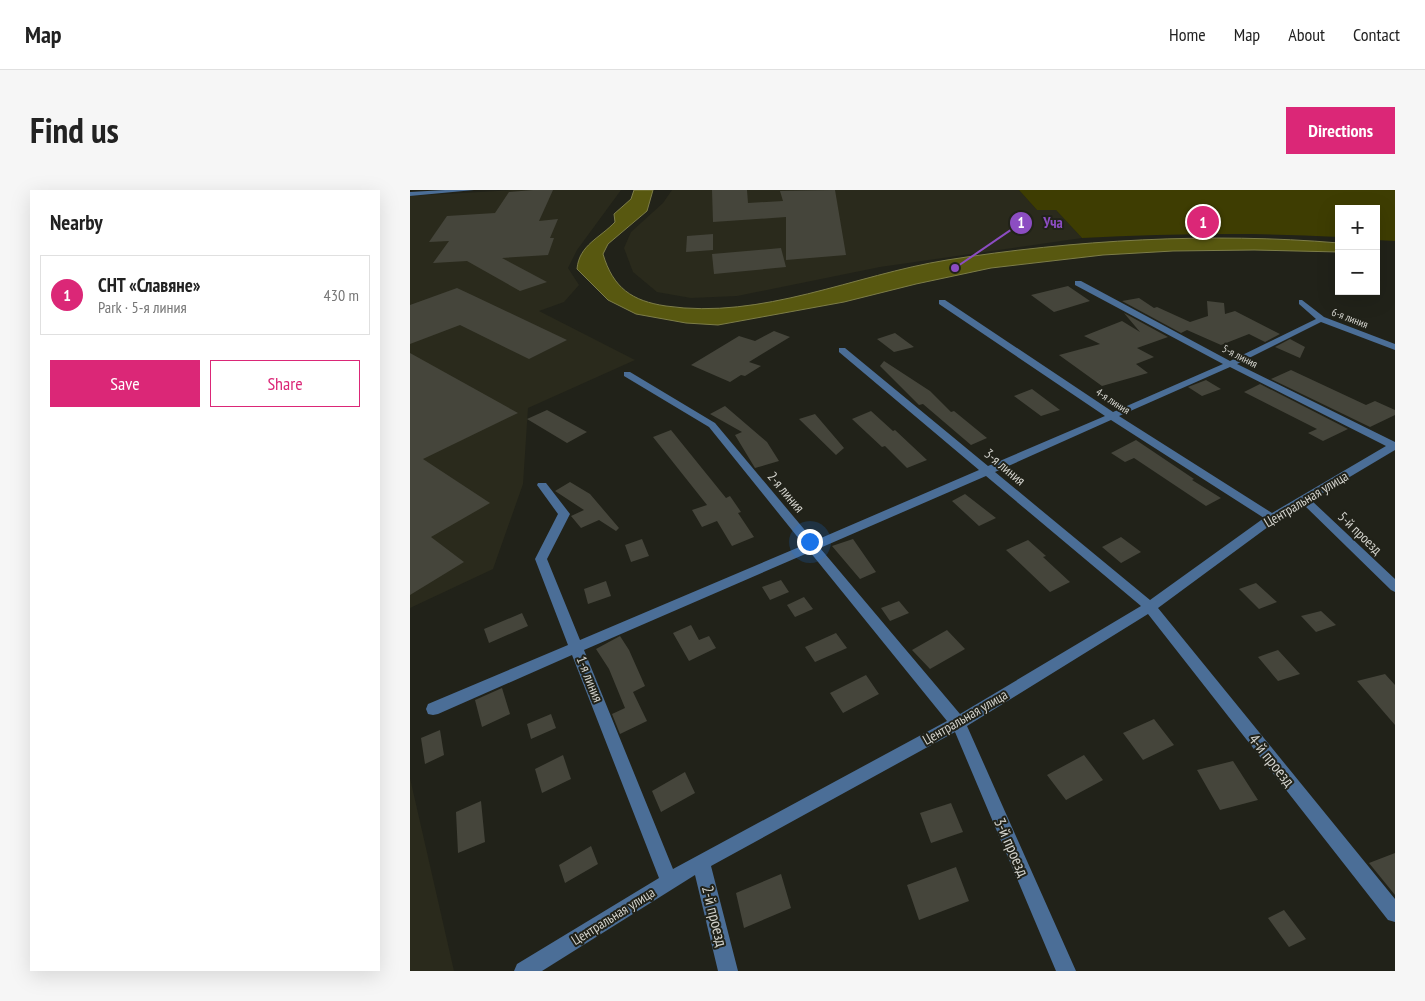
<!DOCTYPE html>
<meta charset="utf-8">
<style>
:root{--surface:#fff;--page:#f6f6f6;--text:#222;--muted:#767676;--line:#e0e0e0;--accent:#db2777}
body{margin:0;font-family:"PT Sans Narrow",sans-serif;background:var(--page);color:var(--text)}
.controls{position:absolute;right:15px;top:15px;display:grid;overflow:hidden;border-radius:0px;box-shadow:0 5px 20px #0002}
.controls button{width:45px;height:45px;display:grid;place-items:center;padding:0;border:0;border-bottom:1px solid var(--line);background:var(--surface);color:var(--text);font:25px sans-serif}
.you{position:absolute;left:399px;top:351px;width:18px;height:18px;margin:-12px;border:4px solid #fff;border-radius:50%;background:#1a73e8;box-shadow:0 0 0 8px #1a73e833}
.badge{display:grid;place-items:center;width:32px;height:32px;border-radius:50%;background:var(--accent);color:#fff;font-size:16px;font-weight:700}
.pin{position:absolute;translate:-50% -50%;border:2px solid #fff;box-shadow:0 1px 5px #0006}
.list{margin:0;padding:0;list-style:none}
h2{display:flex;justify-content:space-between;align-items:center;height:65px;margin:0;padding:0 20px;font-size:21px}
h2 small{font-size:16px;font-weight:400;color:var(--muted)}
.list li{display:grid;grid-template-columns:32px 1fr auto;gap:15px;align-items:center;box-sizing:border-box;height:80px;margin:0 10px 10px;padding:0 10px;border:1px solid var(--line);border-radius:0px}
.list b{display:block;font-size:19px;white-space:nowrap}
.list p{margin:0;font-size:16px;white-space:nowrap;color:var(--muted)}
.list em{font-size:16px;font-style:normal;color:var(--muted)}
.actions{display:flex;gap:10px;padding:15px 20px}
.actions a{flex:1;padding:11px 0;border:1px solid var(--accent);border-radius:0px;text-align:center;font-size:18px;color:var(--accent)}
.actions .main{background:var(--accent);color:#fff}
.map{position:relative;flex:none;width:985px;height:781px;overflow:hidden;border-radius:0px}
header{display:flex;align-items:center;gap:30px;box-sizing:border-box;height:70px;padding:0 25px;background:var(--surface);border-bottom:1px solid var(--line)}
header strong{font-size:24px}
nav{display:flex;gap:28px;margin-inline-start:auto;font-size:18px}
.intro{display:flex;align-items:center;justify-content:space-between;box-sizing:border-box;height:120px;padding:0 30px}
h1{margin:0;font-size:35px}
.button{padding:12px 22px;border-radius:0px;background:var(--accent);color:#fff;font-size:18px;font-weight:700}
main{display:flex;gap:30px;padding:0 30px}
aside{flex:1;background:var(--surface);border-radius:0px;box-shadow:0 5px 20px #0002}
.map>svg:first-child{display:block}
.built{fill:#2a2a1c}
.green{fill:#3e3d02}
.water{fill:#585810;stroke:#7d7d48}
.building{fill:#45453b}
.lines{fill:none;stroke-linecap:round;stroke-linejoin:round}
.minor{fill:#4b6e97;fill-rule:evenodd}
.labels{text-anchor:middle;stroke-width:4;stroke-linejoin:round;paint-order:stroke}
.far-street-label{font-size:11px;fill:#d2d2cc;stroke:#212219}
.street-label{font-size:14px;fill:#d2d2cc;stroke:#212219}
.near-street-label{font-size:16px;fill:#d2d2cc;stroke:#212219}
.leader{fill:none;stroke:#8c4dc2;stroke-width:2}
.callout-dot{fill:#8c4dc2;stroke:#212219;stroke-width:2}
.mark-label{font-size:15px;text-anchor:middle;font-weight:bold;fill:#fff}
.callout-label{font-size:15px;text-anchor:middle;font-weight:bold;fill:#8c4dc2;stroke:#212219;stroke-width:4;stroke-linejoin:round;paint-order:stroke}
</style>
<header>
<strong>Map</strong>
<nav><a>Home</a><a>Map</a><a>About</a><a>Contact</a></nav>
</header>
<div class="intro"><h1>Find us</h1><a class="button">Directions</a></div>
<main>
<aside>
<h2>Nearby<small></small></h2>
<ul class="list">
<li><span class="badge">1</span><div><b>СНТ «Славяне»</b><p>Park · 5-я линия</p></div><em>430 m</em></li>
</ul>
<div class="actions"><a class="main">Save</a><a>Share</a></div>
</aside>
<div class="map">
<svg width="985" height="781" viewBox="0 0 985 781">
<rect width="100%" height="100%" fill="#212219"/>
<path class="built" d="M103,0H211L167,60L158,78L169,95L154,112L129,121L225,170L118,218L113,294L83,379L0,418V6Z
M262,0H609L627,20H646L672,48L470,77L327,106L281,108L247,102L223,82L214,58L221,42L253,13Z
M0,588L44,781H0Z"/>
<path class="green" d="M609,0H985V51L966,50V19H929V47C843,42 758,44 672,48L646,20H627Z"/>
<path class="water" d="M224,0H243L237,21L198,54L193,64C203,98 222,111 256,116C352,130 444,85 537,70C663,50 801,42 929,53V62L844,60L763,61L693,65L581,78L506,94L434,112L308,135L276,133L226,124L198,110L167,79C169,55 190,48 205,32L204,24L221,9Z"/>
<path class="building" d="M123,0H143L129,31L148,29L140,48H144L138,65L92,68L137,92L110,101L57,71L23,73L39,51L19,52L37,26L85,23L99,2Z
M302,0H337L338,13L373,11L370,1L425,0L436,65L376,70V27L303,32Z
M303,44V60L276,62L277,46Z
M371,58L376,77L304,84L302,64Z
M658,96L680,111L644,122L621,105Z
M47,98L62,105L157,150L119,169L50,135L0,154V115Z
M729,108L744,118L747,117L780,132L798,126L797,111L814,113L815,124L825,121L870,144L855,152L839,144L811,155L777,140L771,143L712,111Z
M714,123L758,147L727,158L744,167L726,174L738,183L692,196L649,165L690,154L674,146L712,131L730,142Z
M364,141L380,147L339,172L351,176L335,186L331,185L320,192L281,175L329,146L345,151Z
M485,143L504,157L484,162L467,149Z
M880,149L895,157L890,168L865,157Z
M0,163L108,223L13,269L80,313L21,347L54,372L0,405Z
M474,171L520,201L541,222L544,221L577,248L561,255L513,214L509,215L470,176Z
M881,180L956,215L965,211L985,220V225L960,237L861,189Z
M796,190L811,199L792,206L778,197Z
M850,194L938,239L913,251L898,243L907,239L834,202Z
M622,199L650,220L631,226L604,206Z
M315,216L357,252L369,271L345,278L325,245L332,242L300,224Z
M137,220L177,242L157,253L117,229Z
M461,221L483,241L485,240L517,270L497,278L475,256L472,257L442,229Z
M405,224L434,258L426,265L389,229Z
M261,240L316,308L320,306L331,322L328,323L344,347L322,356L307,331L292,337L282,320L297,315L243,247Z
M726,250L784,289L782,290L811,308L796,316L724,268L715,272L701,263Z
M160,292L180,304L209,338L206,341L189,330L171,338L161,326L174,320L145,301Z
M555,304L586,328L569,336L542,311Z
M711,347L731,362L711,373L692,357Z
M232,349L239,366L221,372L215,355Z
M443,349L466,382L450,389L422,356Z
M618,350L636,366L633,367L660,392L640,402L596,360Z
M371,390L379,402L360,410L352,397Z
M196,391L201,406L178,414L174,399Z
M846,393L867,412L849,419L829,399Z
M394,407L403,419L385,427L377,415Z
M489,411L499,423L480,431L471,418Z
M911,421L926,435L906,442L891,426Z
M112,423L118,436L79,453L74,439Z
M281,435L289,450L299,446L306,458L279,471L263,443Z
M537,440L555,459L520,479L502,460Z
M426,443L437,458L405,472L395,457Z
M210,446L219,460L235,496L223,502L237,531L210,544L202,524L215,518L199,479L186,459Z
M868,460L890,484L868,491L848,467Z
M975,484L985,495V535L947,491Z
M456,485L469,504L433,523L420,503Z
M92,498L100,524L72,537L65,510Z
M141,524L146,538L121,549L117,534Z
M744,529L764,555L733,570L713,543Z
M30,540L34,565L15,574L11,548Z
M153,565L161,589L132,603L125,579Z
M674,565L693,590L656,610L637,585Z
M823,571L848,610L810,620L787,580Z
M275,582L285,603L251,622L242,601Z
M71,611L75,652L48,663L46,622Z
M541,613L553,642L521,653L510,623Z
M181,656L188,674L155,693L149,675Z
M985,663V705L959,673Z
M546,677L559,711L509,730L497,695Z
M371,684L381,718L334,738L326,703Z
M874,720L896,749L879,757L858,728Z"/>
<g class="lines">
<path class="minor" d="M35,0H64L0,6V2Z
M665,91H671L820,171L906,129L889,114V110H892L914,127L985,154V160L911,132L827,174L985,252V260L901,310L985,389V402L981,400L893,314L866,331L748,418L985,709V732L978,730L738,424L557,536L666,781H646L545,542L301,676L328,781H308L285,685L132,781H104L107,774L249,688L162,465L28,524L23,525L18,524L16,519L18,514L158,455L125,369L148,324L127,295L128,293H136L160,324L137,369L170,450L394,355L299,237L214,186V182H220L305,233L404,351L569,280L429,162V158H435L578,276L695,226L529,114V110H535L703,222L813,174L665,95ZM820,177L976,256L862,323L709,226ZM701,230L854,328L740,410L585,282ZM576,286L731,416L550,524L410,358ZM400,362L537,531L263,679L174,460Z"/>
</g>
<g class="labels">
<g class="far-street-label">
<text transform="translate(940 128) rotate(21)" y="4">6-я линия</text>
<text transform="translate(830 166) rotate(27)" y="4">5-я линия</text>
<text transform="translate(703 211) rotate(33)" y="4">4-я линия</text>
</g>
<g class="street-label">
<text transform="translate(595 277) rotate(40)" y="5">3-я линия</text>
<text transform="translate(376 302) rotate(50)" y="5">2-я линия</text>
<text transform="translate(896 309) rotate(-31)" y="5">Центральная улица</text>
<text transform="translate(950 343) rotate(44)" y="5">5-й проезд</text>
<text transform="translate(180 489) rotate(68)" y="5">1-я линия</text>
<text transform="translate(555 527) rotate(-30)" y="5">Центральная улица</text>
<text transform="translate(203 726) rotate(-32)" y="5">Центральная улица</text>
</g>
<g class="near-street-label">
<text transform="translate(862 570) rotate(51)" y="6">4-й проезд</text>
<text transform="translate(602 657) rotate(66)" y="6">3-й проезд</text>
<text transform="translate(305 726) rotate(76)" y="6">2-й проезд</text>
</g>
</g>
<path class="leader" d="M545 78L611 33"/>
<g class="callout-dot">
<circle cx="545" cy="78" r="5"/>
<circle cx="611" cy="33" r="12"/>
</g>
<g class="mark-label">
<text x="611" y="38">1</text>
</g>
<g class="callout-label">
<text x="643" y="38">Уча</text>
</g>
</svg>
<div class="controls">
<button>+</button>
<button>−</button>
</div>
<div class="you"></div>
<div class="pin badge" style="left:793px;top:32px">1</div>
</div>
</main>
